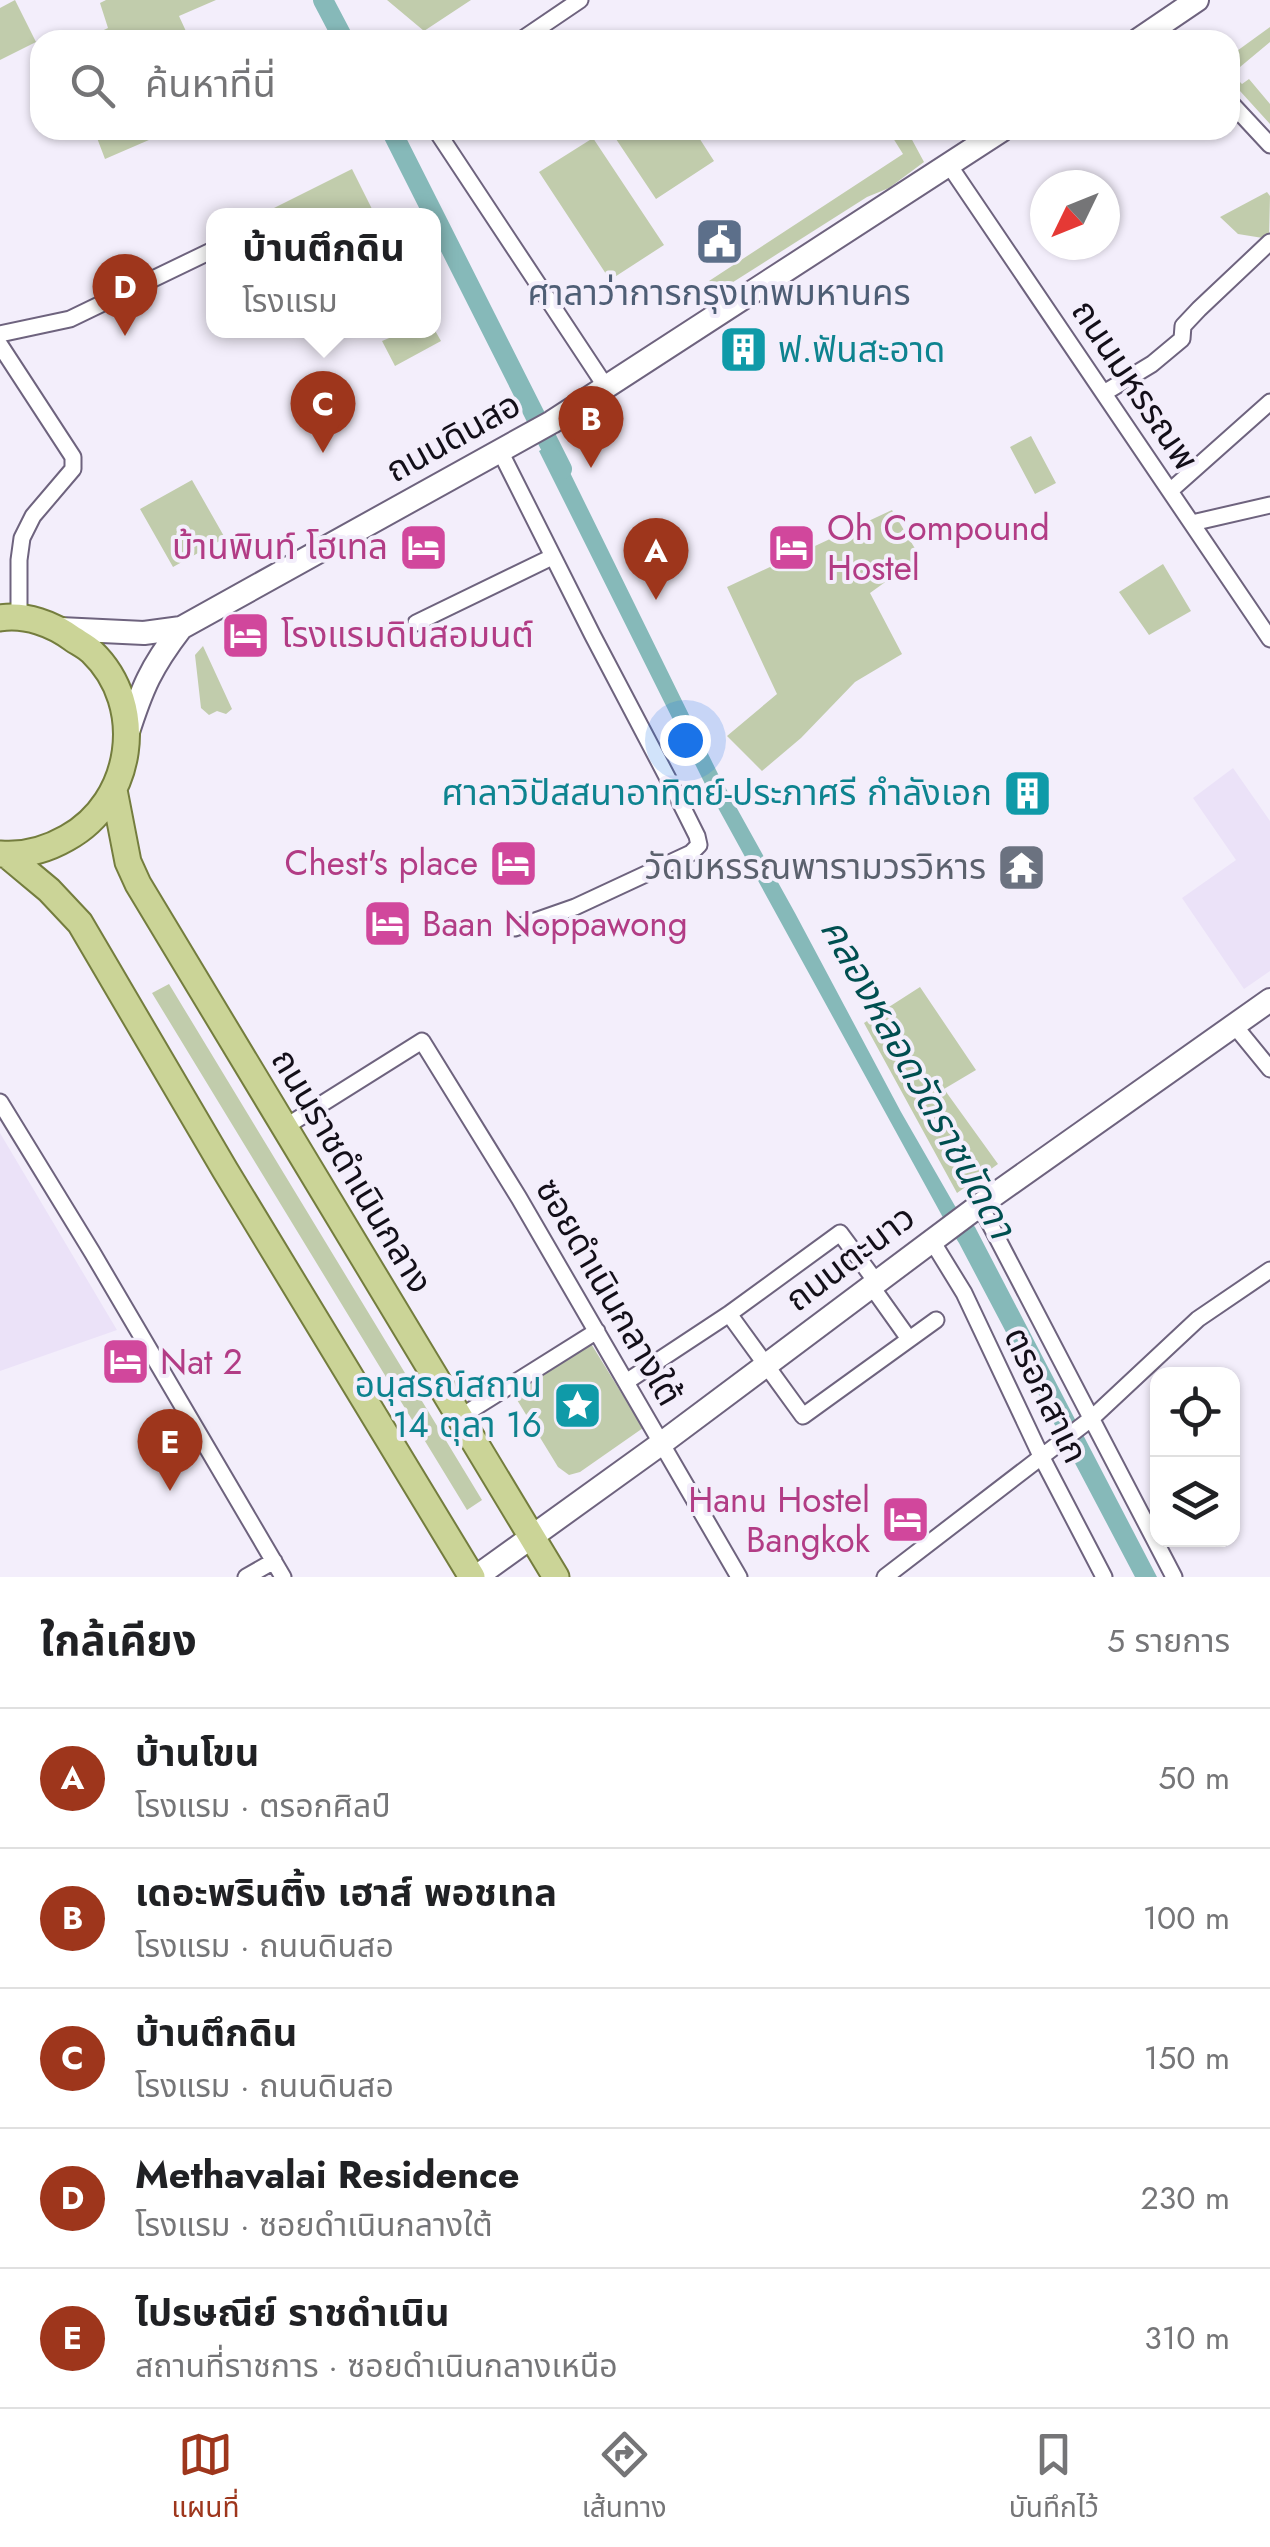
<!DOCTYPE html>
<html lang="th">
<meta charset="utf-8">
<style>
:root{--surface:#fff;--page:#f6f6f6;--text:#202124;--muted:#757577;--line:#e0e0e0;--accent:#9e361c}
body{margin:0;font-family:Jost,"Noto Sans Thai",sans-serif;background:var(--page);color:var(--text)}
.controls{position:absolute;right:30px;bottom:30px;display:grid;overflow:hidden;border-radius:20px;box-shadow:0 2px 8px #0004}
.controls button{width:90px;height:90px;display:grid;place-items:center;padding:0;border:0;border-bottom:2px solid var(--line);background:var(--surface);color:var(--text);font:50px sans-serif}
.compass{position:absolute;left:1030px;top:170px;width:90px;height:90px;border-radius:50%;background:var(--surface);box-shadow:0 2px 8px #0004;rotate:227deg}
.you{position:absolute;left:685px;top:740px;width:35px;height:35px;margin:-25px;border:8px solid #fff;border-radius:50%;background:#1a73e8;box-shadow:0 0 0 15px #1a73e833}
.badge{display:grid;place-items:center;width:65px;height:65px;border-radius:50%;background:var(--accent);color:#fff;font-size:32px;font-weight:700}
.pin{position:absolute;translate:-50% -82px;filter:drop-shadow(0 2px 5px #0008)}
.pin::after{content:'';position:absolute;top:52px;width:35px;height:30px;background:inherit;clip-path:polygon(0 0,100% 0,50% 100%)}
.popup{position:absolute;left:206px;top:208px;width:235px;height:130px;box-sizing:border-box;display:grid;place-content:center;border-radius:20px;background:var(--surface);filter:drop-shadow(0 2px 8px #0005);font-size:32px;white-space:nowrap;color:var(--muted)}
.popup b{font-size:38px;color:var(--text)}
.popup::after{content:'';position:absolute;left:50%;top:100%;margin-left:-20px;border:20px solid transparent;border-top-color:var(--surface)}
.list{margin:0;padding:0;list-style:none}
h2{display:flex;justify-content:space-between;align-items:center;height:130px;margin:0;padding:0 40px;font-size:42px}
h2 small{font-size:32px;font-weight:400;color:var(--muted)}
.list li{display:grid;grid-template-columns:65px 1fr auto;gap:30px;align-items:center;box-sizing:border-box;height:140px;padding:0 40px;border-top:2px solid var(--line)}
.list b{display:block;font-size:38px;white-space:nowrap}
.list p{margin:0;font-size:32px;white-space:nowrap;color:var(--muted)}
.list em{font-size:32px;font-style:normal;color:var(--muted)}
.icon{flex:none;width:55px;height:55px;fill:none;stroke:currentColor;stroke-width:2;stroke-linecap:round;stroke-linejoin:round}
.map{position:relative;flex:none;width:1270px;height:1577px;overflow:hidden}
.search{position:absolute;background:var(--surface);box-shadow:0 2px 8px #0004;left:30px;right:30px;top:30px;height:110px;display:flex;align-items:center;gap:25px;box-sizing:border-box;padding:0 35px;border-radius:30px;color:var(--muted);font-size:38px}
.sheet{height:830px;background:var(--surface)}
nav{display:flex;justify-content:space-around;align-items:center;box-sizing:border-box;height:140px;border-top:2px solid var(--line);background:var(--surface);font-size:28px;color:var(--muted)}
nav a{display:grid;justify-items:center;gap:5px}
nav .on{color:var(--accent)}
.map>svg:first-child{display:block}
.education{fill:#ebe2f8}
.green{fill:#c1ccac}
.water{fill:#86b9b9}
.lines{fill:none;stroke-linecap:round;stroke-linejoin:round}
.canal{stroke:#86b9b9;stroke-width:20}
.street-casing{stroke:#6e637e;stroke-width:19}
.secondary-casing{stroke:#6e637e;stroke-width:26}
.primary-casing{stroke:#747d3e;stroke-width:29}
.street{stroke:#fff;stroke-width:15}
.secondary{stroke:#fff;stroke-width:22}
.primary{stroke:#cbd497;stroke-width:25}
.labels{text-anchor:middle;stroke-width:8;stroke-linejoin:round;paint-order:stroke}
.service-label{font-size:35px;fill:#4e5e75;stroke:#f3eefb}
.culture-label{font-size:35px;fill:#0d838f;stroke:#f3eefb;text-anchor:end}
.street-label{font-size:35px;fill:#130f19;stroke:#f3eefb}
.hotel-label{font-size:35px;fill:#b23c85;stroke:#f3eefb;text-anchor:start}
.worship-label{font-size:35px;fill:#5b616d;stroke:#f3eefb;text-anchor:end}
.water-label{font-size:38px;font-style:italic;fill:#004f50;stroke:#f3eefb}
</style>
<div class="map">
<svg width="1270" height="1577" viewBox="0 0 1270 1577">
<rect width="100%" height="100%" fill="#f3eefb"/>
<path class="education" d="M1233,768L1270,821V971L1244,989L1182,898L1236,860L1193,798Z
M0,1133L117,1330L0,1371Z"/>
<path class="green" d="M15,0L36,42L0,60V8Z
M106,0H216L179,16L190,40H83L108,28L100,3Z
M387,0H471L424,31Z
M1270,27V42L1240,67L1237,79L1242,84L1249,79L1270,104V124L1230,80V56Z
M94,130H172L105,159Z
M610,130H694L714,161L656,199Z
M888,130H915L910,136L924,162L889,188L867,197L730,284L715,290L709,281L903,154Z
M593,138L664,245L610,280L539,172Z
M352,169L375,215H268L266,212Z
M1267,192L1270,196L1269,239L1238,234L1220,217Z
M433,327L441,341L395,366L382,341L406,331L433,330Z
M1031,436L1056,483L1035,494L1010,447Z
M192,480L225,538L173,567L140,509Z
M892,510L920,557L870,593L902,654L855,682L801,738L762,771L727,736L777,694L727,587Z
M1163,564L1191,611L1149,635L1119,592Z
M203,646L232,709L226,714L217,711L209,715L201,708L195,655Z
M169,984L482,1500L467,1510L152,993Z
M920,987L976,1070L944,1089L998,1164L957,1193L864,1023Z
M590,1342L643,1428L580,1472L569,1475L558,1467L511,1390Z"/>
<path class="water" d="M555,442L719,776L795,913L901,1112L955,1206L975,1227L1157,1577H1135L959,1243L946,1223L706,786L539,451Z"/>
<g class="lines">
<path class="canal" d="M323,0L344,40
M391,130L562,469"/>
<defs>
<path id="street" d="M521,40L580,0
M1230,102L1270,145
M436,130L606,387
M949,165L1270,639
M0,334L70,319L213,250
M0,345L73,457V469L33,516L22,538L19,560V618
M1104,393L1152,364L1182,339L1183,326L1199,309L1270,242
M500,451L593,636L675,792L697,836L699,845L691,853L575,907L515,928
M1170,491L1270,402
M1192,523L1270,505
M416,623L552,557
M1234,1025L1270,1069
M0,1102L92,1252L283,1577
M285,1127L422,1041L519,1198L739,1577
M980,1205L1174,1577
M932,1241L964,1293L1041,1456L1104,1577
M872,1287L909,1339
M729,1314L803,1416L936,1320
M626,1382L729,1314L840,1233L877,1283
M460,1417L597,1331
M246,1577L274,1561
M885,1577L1092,1418L1198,1319L1270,1270"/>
<path id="secondary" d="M1138,40L1197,0
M60,629L144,633L181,628L552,422L1002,130
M127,735C142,688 151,667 181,628
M476,1577L662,1443L980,1205L1270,1000"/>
<path id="primary" d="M0,618C26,614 53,624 73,639C79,643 87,647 92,652C148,706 133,802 67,838C46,850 24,856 0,854
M114,790L128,862L138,884L556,1577
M7,855L49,890L80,923L225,1170L472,1577"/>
</defs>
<use href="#street" class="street-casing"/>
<use href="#secondary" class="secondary-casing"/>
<use href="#primary" class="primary-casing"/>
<use href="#street" class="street"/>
<use href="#secondary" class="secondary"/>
<use href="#primary" class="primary"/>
</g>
<defs>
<symbol id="civic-square" viewBox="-11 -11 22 22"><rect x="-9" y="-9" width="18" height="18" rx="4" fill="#5c6f8a" stroke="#f3eefb"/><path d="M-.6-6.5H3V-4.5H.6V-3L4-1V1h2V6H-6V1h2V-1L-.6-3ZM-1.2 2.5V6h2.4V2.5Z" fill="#fff"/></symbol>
<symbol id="building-square" viewBox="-11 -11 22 22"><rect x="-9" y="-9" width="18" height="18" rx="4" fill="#0f9aa8" stroke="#f3eefb"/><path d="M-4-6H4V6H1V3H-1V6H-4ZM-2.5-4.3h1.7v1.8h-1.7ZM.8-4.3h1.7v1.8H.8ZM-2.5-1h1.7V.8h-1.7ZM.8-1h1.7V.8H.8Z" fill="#fff"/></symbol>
<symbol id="hotel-square" viewBox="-11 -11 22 22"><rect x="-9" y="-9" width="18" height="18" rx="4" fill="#d1479c" stroke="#f3eefb"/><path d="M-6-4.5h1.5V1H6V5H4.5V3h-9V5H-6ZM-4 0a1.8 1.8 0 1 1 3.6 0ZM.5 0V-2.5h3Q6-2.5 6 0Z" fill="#fff"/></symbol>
<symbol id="temple-square" viewBox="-11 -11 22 22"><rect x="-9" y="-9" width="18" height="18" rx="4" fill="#6b7280" stroke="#f3eefb"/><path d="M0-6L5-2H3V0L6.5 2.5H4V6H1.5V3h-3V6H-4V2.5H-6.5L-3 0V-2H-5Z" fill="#fff"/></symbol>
<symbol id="sight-square" viewBox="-11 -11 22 22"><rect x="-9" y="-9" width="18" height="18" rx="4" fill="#0f9aa8" stroke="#f3eefb"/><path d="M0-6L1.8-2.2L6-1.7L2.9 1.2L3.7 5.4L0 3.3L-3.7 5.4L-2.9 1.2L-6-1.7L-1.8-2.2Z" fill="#fff"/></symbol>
</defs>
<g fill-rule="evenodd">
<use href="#civic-square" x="692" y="214" width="55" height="55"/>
<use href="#building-square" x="716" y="322" width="55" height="55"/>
<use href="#hotel-square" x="396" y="520" width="55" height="55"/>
<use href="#hotel-square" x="764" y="520" width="55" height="55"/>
<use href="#hotel-square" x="218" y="608" width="55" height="55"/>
<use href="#building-square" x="1000" y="766" width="55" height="55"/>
<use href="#hotel-square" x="486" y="836" width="55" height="55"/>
<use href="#temple-square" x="994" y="840" width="55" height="55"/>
<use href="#hotel-square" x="360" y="896" width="55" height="55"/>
<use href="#hotel-square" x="98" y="1334" width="55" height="55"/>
<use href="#sight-square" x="550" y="1378" width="55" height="55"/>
<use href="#hotel-square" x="878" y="1492" width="55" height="55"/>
</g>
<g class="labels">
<g class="service-label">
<text x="719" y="305">ศาลาว่าการกรุงเทพมหานคร</text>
</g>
<g class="culture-label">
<text x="778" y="362" text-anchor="start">ฟ.ฟันสะอาด</text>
<text x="992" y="805">ศาลาวิปัสสนาอาทิตย์-ประภาศรี กำลังเอก</text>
<text x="542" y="1397">อนุสรณ์สถาน<tspan x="542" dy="40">14 ตุลา 16</tspan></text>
</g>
<g class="street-label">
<text transform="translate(1135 385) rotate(56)" y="12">ถนนมหรรณพ</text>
<text transform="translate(453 437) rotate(-29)" y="12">ถนนดินสอ</text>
<text transform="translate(352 1171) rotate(59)" y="12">ถนนราชดำเนินกลาง</text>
<text transform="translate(850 1258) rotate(-37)" y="12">ถนนตะนาว</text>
<text transform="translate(609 1292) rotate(60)" y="12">ซอยดำเนินกลางใต้</text>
<text transform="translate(1046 1395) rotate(64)" y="12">ตรอกสาเก</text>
</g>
<g class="hotel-label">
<text x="827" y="540">Oh Compound<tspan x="827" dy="40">Hostel</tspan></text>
<text x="388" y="559" text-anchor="end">บ้านพินท์ โฮเทล</text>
<text x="281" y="647">โรงแรมดินสอมนต์</text>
<text x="478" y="875" text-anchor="end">Chest's place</text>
<text x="422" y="936">Baan Noppawong</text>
<text x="160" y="1374">Nat 2</text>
<text x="870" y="1512" text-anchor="end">Hanu Hostel<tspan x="870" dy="40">Bangkok</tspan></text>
</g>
<g class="worship-label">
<text x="986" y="879">วัดมหรรณพารามวรวิหาร</text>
</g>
<g class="water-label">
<text transform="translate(918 1078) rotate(61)" y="13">คลองหลอดวัดราชนัดดา</text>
</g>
</g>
</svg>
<div class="controls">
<button><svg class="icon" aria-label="locate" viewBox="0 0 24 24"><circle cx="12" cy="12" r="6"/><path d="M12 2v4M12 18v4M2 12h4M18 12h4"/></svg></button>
<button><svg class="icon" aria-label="layers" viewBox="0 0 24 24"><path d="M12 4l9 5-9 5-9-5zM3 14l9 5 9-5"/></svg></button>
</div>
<svg class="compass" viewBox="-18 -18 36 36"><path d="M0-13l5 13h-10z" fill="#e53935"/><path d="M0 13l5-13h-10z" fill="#757577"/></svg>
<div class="you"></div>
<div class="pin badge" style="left:656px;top:600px">A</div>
<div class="pin badge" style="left:591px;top:468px">B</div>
<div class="pin badge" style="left:323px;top:453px">C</div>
<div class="popup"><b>บ้านตึกดิน</b>โรงแรม</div>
<div class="pin badge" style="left:125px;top:336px">D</div>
<div class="pin badge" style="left:170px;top:1491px">E</div>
<div class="search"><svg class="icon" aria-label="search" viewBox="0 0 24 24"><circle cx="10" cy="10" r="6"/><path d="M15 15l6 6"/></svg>ค้นหาที่นี่</div>
</div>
<section class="sheet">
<h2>ใกล้เคียง<small>5 รายการ</small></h2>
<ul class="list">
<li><span class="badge">A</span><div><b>บ้านโขน</b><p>โรงแรม · ตรอกศิลป์</p></div><em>50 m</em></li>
<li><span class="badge">B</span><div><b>เดอะพรินติ้ง เฮาส์ พอชเทล</b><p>โรงแรม · ถนนดินสอ</p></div><em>100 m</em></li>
<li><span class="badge">C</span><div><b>บ้านตึกดิน</b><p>โรงแรม · ถนนดินสอ</p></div><em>150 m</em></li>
<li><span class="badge">D</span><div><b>Methavalai Residence</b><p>โรงแรม · ซอยดำเนินกลางใต้</p></div><em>230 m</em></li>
<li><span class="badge">E</span><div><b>ไปรษณีย์ ราชดำเนิน</b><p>สถานที่ราชการ · ซอยดำเนินกลางเหนือ</p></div><em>310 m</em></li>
</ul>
</section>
<nav>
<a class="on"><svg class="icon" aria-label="map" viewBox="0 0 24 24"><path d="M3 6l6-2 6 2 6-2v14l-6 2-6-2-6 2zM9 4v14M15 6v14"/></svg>แผนที่</a>
<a><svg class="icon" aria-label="directions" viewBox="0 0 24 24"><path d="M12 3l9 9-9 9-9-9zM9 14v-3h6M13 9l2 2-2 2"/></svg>เส้นทาง</a>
<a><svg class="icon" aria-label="saved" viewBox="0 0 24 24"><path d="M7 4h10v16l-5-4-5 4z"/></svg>บันทึกไว้</a>
</nav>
